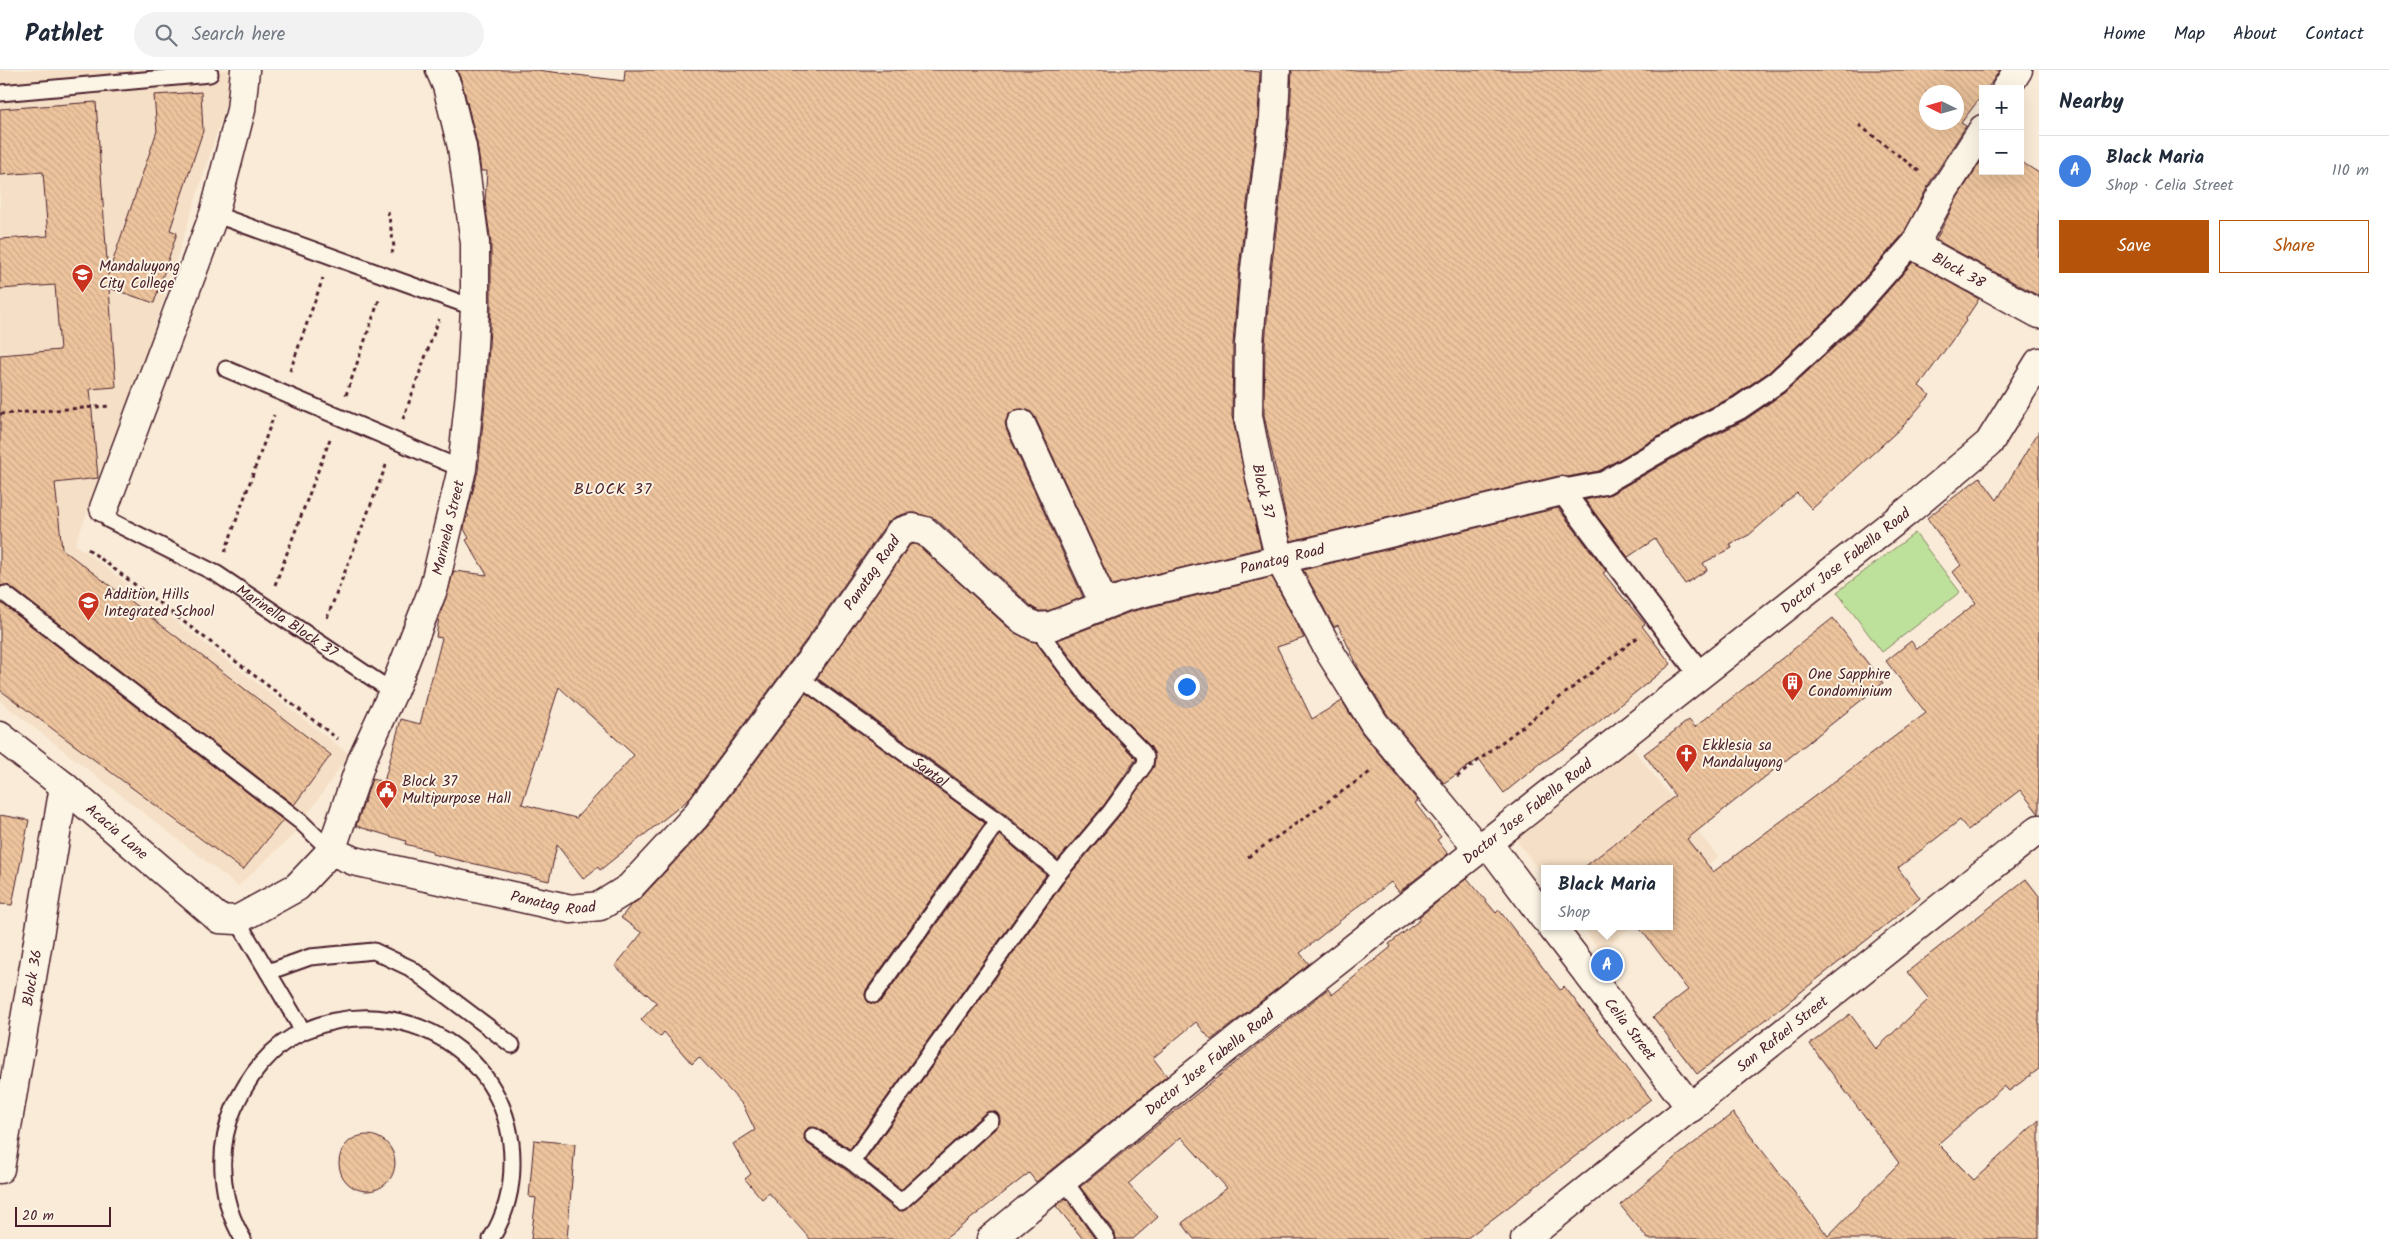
<!DOCTYPE html>
<meta charset="utf-8">
<style>
:root{--surface:#fff;--page:#f2f2f3;--text:#1f2937;--muted:#747a83;--line:#e0e1e3;--accent:#b45309}
body{margin:0;font-family:Kalam,sans-serif;background:var(--page);color:var(--text)}
.controls{position:absolute;right:15px;top:15px;display:grid;overflow:hidden;border-radius:0px;box-shadow:0 5px 20px #0002}
.controls button{width:45px;height:45px;display:grid;place-items:center;padding:0;border:0;border-bottom:1px solid var(--line);background:var(--surface);color:var(--text);font:25px sans-serif}
.compass{position:absolute;left:1919px;top:15px;width:45px;height:45px;border-radius:50%;background:var(--surface);box-shadow:0 5px 20px #0002;rotate:275deg}
.scale{position:absolute;left:15px;bottom:12px;width:96px;box-sizing:border-box;padding-left:5px;border:2px solid #4a1f2b;border-top:0;font-size:14px;line-height:18px;white-space:nowrap;color:#4a1f2b;-webkit-text-stroke:4px #fcf5e5;paint-order:stroke}
.you{position:absolute;left:1186px;top:616px;width:18px;height:18px;margin:-12px;border:4px solid #fff;border-radius:50%;background:#1a73e8;box-shadow:0 0 0 8px #1a73e833}
.badge{display:grid;place-items:center;width:32px;height:32px;border-radius:50%;background:var(--accent);color:#fff;font-size:16px;font-weight:700}
.pin{position:absolute;translate:-50% -50%;border:2px solid #fff;box-shadow:0 1px 5px #0006}
.popup{position:absolute;left:1541px;top:795px;width:132px;height:65px;box-sizing:border-box;display:grid;place-content:center;border-radius:0px;background:var(--surface);filter:drop-shadow(0 1px 4px #0005);font-size:16px;white-space:nowrap;color:var(--muted)}
.popup b{font-size:19px;color:var(--text)}
.popup::after{content:'';position:absolute;left:50%;top:100%;margin-left:-10px;border:10px solid transparent;border-top-color:var(--surface)}
.list{margin:0;padding:0;list-style:none}
h2{display:flex;justify-content:space-between;align-items:center;height:65px;margin:0;padding:0 20px;font-size:21px}
h2 small{font-size:16px;font-weight:400;color:var(--muted)}
.list li{display:grid;grid-template-columns:32px 1fr auto;gap:15px;align-items:center;box-sizing:border-box;height:70px;padding:0 20px;border-top:1px solid var(--line)}
.list b{display:block;font-size:19px;white-space:nowrap}
.list p{margin:0;font-size:16px;white-space:nowrap;color:var(--muted)}
.list em{font-size:16px;font-style:normal;color:var(--muted)}
.actions{display:flex;gap:10px;padding:15px 20px}
.actions a{flex:1;padding:11px 0;border:1px solid var(--accent);border-radius:0px;text-align:center;font-size:18px;color:var(--accent)}
.actions .main{background:var(--accent);color:#fff}
.icon{flex:none;width:28px;height:28px;fill:none;stroke:currentColor;stroke-width:2;stroke-linecap:round;stroke-linejoin:round}
.map{position:relative;flex:none;width:2039px;height:1169px;overflow:hidden}
header{display:flex;align-items:center;gap:30px;box-sizing:border-box;height:70px;padding:0 25px;background:var(--surface);border-bottom:1px solid var(--line)}
header strong{font-size:24px}
nav{display:flex;gap:28px;margin-inline-start:auto;font-size:18px}
.search{width:350px;height:45px;background:var(--page);display:flex;align-items:center;gap:12px;box-sizing:border-box;padding:0 18px;border-radius:28px;color:var(--muted);font-size:19px}
main{display:flex}
aside{flex:1;background:var(--surface)}
.map>svg:first-child{display:block}
.built{fill:#f5dfc6}
.green{fill:#bde19b;stroke:#848063}
.building{fill:url(#building-back-hatch);stroke:#4a1f2b;fill-rule:evenodd}
.lines{fill:none;stroke-linecap:round;stroke-linejoin:round}
.service-casing{stroke:#4a1f2b;stroke-width:19}
.pedestrian-casing{stroke:#4a1f2b;stroke-width:26}
.minor-casing{stroke:#4a1f2b;stroke-width:31}
.tertiary-casing{stroke:#4a1f2b;stroke-width:31}
.path{stroke:#4a1f2b;stroke-width:3;stroke-dasharray:4 4;stroke-linecap:butt}
.service{stroke:#fcf5e5;stroke-width:15}
.pedestrian{stroke:#fcf5e5;stroke-width:22}
.minor{stroke:#fcf5e5;stroke-width:28}
.tertiary{stroke:#fcf5e5;stroke-width:28}
.labels{text-anchor:middle;stroke-width:4;stroke-linejoin:round;paint-order:stroke}
.poi-label{font-size:15px;fill:#4a1f2b;stroke:#fcf5e5;text-anchor:start}
.street-label{font-size:15px;fill:#4a1f2b;stroke:#fcf5e5}
.neighbourhood-label{font-size:16px;letter-spacing:1px;fill:#4a1f2b;stroke:#fcf5e5}
</style>
<header>
<strong>Pathlet</strong>
<div class="search"><svg class="icon" aria-label="search" viewBox="0 0 24 24"><circle cx="10" cy="10" r="6"/><path d="M15 15l6 6"/></svg>Search here</div>
<nav><a>Home</a><a>Map</a><a>About</a><a>Contact</a></nav>
</header>
<main>
<div class="map">
<svg width="2039" height="1169" viewBox="0 0 2039 1169">
<defs>
<pattern id="building-back-hatch" width="6" height="6" patternUnits="userSpaceOnUse" patternTransform="scale(1.25)"><rect width="6" height="6" fill="#edc49d"/><path d="M-1 5l2 2M0 0l6 6M5-1l2 2" fill="none" stroke="#cda887"/></pattern>
</defs>
<rect width="100%" height="100%" fill="#f9ebd7"/>
<filter id="ink" filterUnits="userSpaceOnUse"><feTurbulence type="fractalNoise" baseFrequency=".02" numOctaves="2"/><feDisplacementMap in="SourceGraphic" scale="10" xChannelSelector="R" yChannelSelector="G"/><feConvolveMatrix kernelMatrix="1 2 1 2 8 2 1 2 1" color-interpolation-filters="sRGB"/></filter>
<g filter="url(#ink)">
<path class="built" d="M0,0H230L226,34L127,343L75,474L349,684L295,763L238,816L0,631Z
M1629,674L1718,787L1670,826V799H1544V807L1512,764Z
M1582,856H1632L1601,882Z"/>
<path class="green" d="M1915,463L1960,522L1882,582L1837,522Z"/>
<path class="building" d="M457,0H537L624,11L625,0H1239L1260,2L1258,46L1239,198L1233,274L1232,346L1261,478L1112,515L1035,347L1030,341L1023,339L1015,340L1008,345L1005,353L1007,361L1083,527L1048,541H1039L1032,537L936,449L916,443H907L895,447L887,453L806,570L688,730L600,800L598,797L583,809L557,775L549,811L432,784V781L405,774L406,771L356,756L372,709L384,712L401,649L420,654L442,568L436,567L439,547L454,501L487,505L466,470L469,468L464,459L466,448L469,446L467,444L478,401L487,314L491,238V173L485,132L487,101H481L477,73L462,12ZM559,617L634,685L576,748L522,734Z
M1292,0H2000L1987,19H1983V24L1961,53L1966,56L1930,112L1905,162L1840,236L1769,302L1732,327L1692,347L1599,401L1567,407L1558,406L1291,471L1264,345L1265,275L1271,201L1290,49ZM1926,22H1956V52H1926Z
M201,22L203,61L170,160L177,163L154,233L109,218L116,317L90,319L98,408L55,413L62,479L331,685L294,735L11,517L6,515L0,516V285L60,280L55,215L0,219V169L48,166L43,102L0,105V39L96,32L108,205L157,61L154,25Z
M1983,88V101H2020V91L2039,103V226L1936,170L1957,128Z
M1913,192L1979,229L1965,250L1966,251L1919,316L1930,325L1904,355L1812,439L1797,423L1749,465L1730,474L1732,478L1703,493L1707,500L1685,514L1655,469L1628,487L1585,430L1611,424L1705,370L1745,350L1784,323L1858,255Z
M2039,361V744L2020,720L1968,760L1960,750L1898,798L1920,828L1697,1004L1653,947L1688,920L1638,856H1670V799H1582L1675,726L1644,684L1689,650L1695,657L1833,548L1883,613L1687,769L1713,802L1926,643L1886,591L1911,571L1917,579L1976,533L1953,502L1961,495L1927,448L1980,407L1997,430Z
M1558,438L1606,501L1603,503L1645,554L1642,556L1671,594L1576,670L1541,693L1504,723L1479,689L1444,713L1387,644L1360,601L1338,555L1334,557L1303,500Z
M913,474L918,475L1013,562L1036,572L1079,630L1136,689L1104,735L1058,790L1004,743L817,608L910,475Z
M1272,507L1304,568L1277,577L1312,649L1342,631L1362,663L1418,731L1415,733L1441,767L1437,770L1448,784L1399,822L1391,812L1346,846L1300,883L1309,894L1211,970L1196,952L1153,988L1167,1006L1036,1112L1029,1103L945,1169H810L769,1123L762,1129L745,1109L751,1104L733,1074L755,1060L743,1035L699,987L692,994L664,962L660,967L641,950L657,933L615,896L642,863L621,848L630,836L640,829L708,756L806,623L985,753L866,920L865,925L868,932L874,934L882,930L1000,765L1046,805L850,1079L818,1058L809,1057L805,1061L804,1070L808,1074L846,1100L895,1139L904,1141L997,1057L1000,1052L998,1044L993,1041L985,1043L901,1120L865,1090L1066,809L1119,746L1154,696V683L1150,676L1093,618L1058,570L1130,542Z
M0,532L283,750L243,800L0,620Z
M0,745L29,750L12,835L0,834Z
M1467,808L1496,843L1499,840L1560,920L1564,916L1651,1029L1466,1169H1194L1182,1153L1227,1118L1181,1067L1128,1114L1158,1147L1133,1169H1116L1115,1163L1080,1117L1328,919L1332,925L1391,877L1389,874L1421,849L1419,847Z
M2026,809L2039,826V999L2009,1021L2004,1016L1938,1074L1974,1110L2039,1050V1169H1648L1620,1135L1680,1084L1733,1043L1828,1166L1899,1093L1810,974L1850,944L1876,979L1929,929L1907,902Z
M339 1093a28 28 0 1 1 56 0a28 28 0 1 1-56 0Z
M534,1070L575,1074L567,1169H531L536,1128L529,1127Z
M1066,1128L1095,1169H1083L1056,1136Z"/>
<g class="lines">
<defs>
<g id="service">
<path d="M0,23L210,4"/>
<path d="M214,144L475,238"/>
<path d="M226,299L462,399"/>
<path id="s1" d="M104,438L109,450L217,504L393,622"/>
<path d="M5,524L301,752L331,781"/>
<path id="s2" d="M799,607L998,751L1059,803"/>
<path d="M237,850L303,961"/>
<path d="M268,902L310,887L374,881L410,898L512,975"/>
<path d="M874,925L998,751"/>
<path d="M813,1066L852,1092L901,1132L991,1050"/>
<path d="M852,1092L1059,803L1111,741L1145,694L1146,687L1143,682L1086,624L1036,557"/>
<path d="M1063,1109L1107,1169"/>
<path d="M243,1169C220,1131 216,1079 234,1038C248,1007 271,975 304,961C401,918 514,984 512,1094C512,1121 505,1146 491,1169"/>
</g>
<path id="pedestrian" d="M1700,604L1562,421L1604,413L1699,358L1739,338L1777,312L1849,245L1919,166"/>
<g id="minor">
<path id="s3" d="M1276,0L1274,47L1255,199L1249,274L1248,346L1261,412L1280,490L1331,584L1374,653L1478,779"/>
<path d="M2006,19L2018,0"/>
<path id="s4" d="M1983,59L1944,120L1919,166L1922,180L2039,244"/>
<path d="M1021,354L1104,534"/>
<path d="M104,438L214,144L241,40L245,0"/>
<path id="s5" d="M0,666L64,716L219,849L237,850L297,817L331,781L363,687L393,622L434,517L462,399L471,313L475,238V173L462,77L447,16L440,0"/>
<path d="M1487,772L1544,848"/>
<path id="s6" d="M331,781L354,791L571,839L600,836L629,818L695,747L819,579L900,462L912,458L925,461L1023,550L1036,557L1051,556L1125,527L1562,421"/>
<path id="s7" d="M1551,856L1691,1038"/>
<path id="s8" d="M0,1099L64,716"/>
<path id="s9" d="M991,1169L1189,1008L1908,441L1989,373L2039,292"/>
</g>
<g id="tertiary">
<path id="s10" d="M1525,1169L2039,759"/>
</g>
</defs>
<use href="#service" class="service-casing"/>
<use href="#pedestrian" class="pedestrian-casing"/>
<use href="#minor" class="minor-casing"/>
<use href="#tertiary" class="tertiary-casing"/>
<path class="path" d="M1859,55L1920,102
M388,141L394,177L392,183
M290,301L323,208
M346,325L379,230
M0,344L110,336
M403,349L439,249
M88,479L338,669
M225,482L274,345
M275,515L330,369
M327,548L387,393
M1457,707L1638,567
M1248,787L1373,700"/>
<use href="#service" class="service"/>
<use href="#pedestrian" class="pedestrian"/>
<use href="#minor" class="minor"/>
<use href="#tertiary" class="tertiary"/>
</g>
</g>
<defs>
<symbol id="university-pin" viewBox="-11 -11 22 30"><path d="M0 17L-7.5 6A9.5 9.5 0 1 1 7.5 6Z" fill="#c8321e" stroke="#fcf5e5"/><path d="M0-5L7-2L0 1L-7-2ZM-4 1L0 2.5L4 1V4Q0 6-4 4Z" fill="#fff"/></symbol>
<symbol id="school-pin" viewBox="-11 -11 22 30"><path d="M0 17L-7.5 6A9.5 9.5 0 1 1 7.5 6Z" fill="#c8321e" stroke="#fcf5e5"/><path d="M0-5L7-2L0 1L-7-2ZM-4 1L0 2.5L4 1V4Q0 6-4 4Z" fill="#fff"/></symbol>
<symbol id="building-pin" viewBox="-11 -11 22 30"><path d="M0 17L-7.5 6A9.5 9.5 0 1 1 7.5 6Z" fill="#c8321e" stroke="#fcf5e5"/><path d="M-4-6H4V6H1V3H-1V6H-4ZM-2.5-4.3h1.7v1.8h-1.7ZM.8-4.3h1.7v1.8H.8ZM-2.5-1h1.7V.8h-1.7ZM.8-1h1.7V.8H.8Z" fill="#fff"/></symbol>
<symbol id="church-pin" viewBox="-11 -11 22 30"><path d="M0 17L-7.5 6A9.5 9.5 0 1 1 7.5 6Z" fill="#c8321e" stroke="#fcf5e5"/><path d="M-1.2-6h2.4v3.5h3.3v2.4h-3.3V6h-2.4V-.1h-3.3v-2.4h3.3Z" fill="#fff"/></symbol>
<symbol id="civic-pin" viewBox="-11 -11 22 30"><path d="M0 17L-7.5 6A9.5 9.5 0 1 1 7.5 6Z" fill="#c8321e" stroke="#fcf5e5"/><path d="M-.6-6.5H3V-4.5H.6V-3L4-1V1h2V6H-6V1h2V-1L-.6-3ZM-1.2 2.5V6h2.4V2.5Z" fill="#fff"/></symbol>
</defs>
<g fill-rule="evenodd">
<use href="#university-pin" x="70" y="192" width="25" height="34"/>
<use href="#school-pin" x="76" y="520" width="25" height="34"/>
<use href="#building-pin" x="1780" y="600" width="25" height="34"/>
<use href="#church-pin" x="1674" y="672" width="25" height="34"/>
<use href="#civic-pin" x="374" y="708" width="25" height="34"/>
</g>
<g class="labels">
<g class="poi-label">
<text x="99" y="201">Mandaluyong<tspan x="99" dy="17">City College</tspan></text>
<text x="104" y="529">Addition Hills<tspan x="104" dy="17">Integrated School</tspan></text>
<text x="1808" y="609">One Sapphire<tspan x="1808" dy="17">Condominium</tspan></text>
<text x="1702" y="680">Ekklesia sa<tspan x="1702" dy="17">Mandaluyong</tspan></text>
<text x="402" y="716">Block 37<tspan x="402" dy="17">Multipurpose Hall</tspan></text>
</g>
<g class="street-label">
<text dy="5" stroke="none"><textPath href="#s4" startOffset="181">Block 38</textPath></text>
<text dy="5" stroke="none"><textPath href="#s3" startOffset="424">Block 37</textPath></text>
<text dy="5" stroke="none"><textPath href="#s5" startOffset="766">Marinela Street</textPath></text>
<text dy="5" stroke="none"><textPath href="#s6" startOffset="1188">Panatag Road</textPath></text>
<text dy="5" stroke="none"><textPath href="#s9" startOffset="1091">Doctor Jose Fabella Road</textPath></text>
<text dy="5" stroke="none"><textPath href="#s6" startOffset="709">Panatag Road</textPath></text>
<text dy="5" stroke="none"><textPath href="#s1" startOffset="218">Marinella Block 37</textPath></text>
<text dy="5" stroke="none"><textPath href="#s2" startOffset="162">Santol</textPath></text>
<text dy="5" stroke="none"><textPath href="#s9" startOffset="686">Doctor Jose Fabella Road</textPath></text>
<text dy="5" stroke="none"><textPath href="#s5" startOffset="151">Acacia Lane</textPath></text>
<text dy="5" stroke="none"><textPath href="#s6" startOffset="229">Panatag Road</textPath></text>
<text dy="5" stroke="none"><textPath href="#s8" startOffset="194">Block 36</textPath></text>
<text dy="5" stroke="none"><textPath href="#s7" startOffset="130">Celia Street</textPath></text>
<text dy="5" stroke="none"><textPath href="#s10" startOffset="329">San Rafael Street</textPath></text>
<text dy="5" stroke="none"><textPath href="#s9" startOffset="281">Doctor Jose Fabella Road</textPath></text>
</g>
<g class="neighbourhood-label">
<text x="613" y="424">BLOCK 37</text>
</g>
</g>
</svg>
<div class="controls">
<button>+</button>
<button>−</button>
</div>
<svg class="compass" viewBox="-18 -18 36 36"><path d="M0-13l5 13h-10z" fill="#e53935"/><path d="M0 13l5-13h-10z" fill="#747a83"/></svg>
<div class="scale">20 m</div>
<div class="you"></div>
<div class="pin badge" style="left:1607px;top:895px;background:#3f7fe0">A</div>
<div class="popup"><b>Black Maria</b>Shop</div>
</div>
<aside>
<h2>Nearby<small></small></h2>
<ul class="list">
<li><span class="badge" style="background:#3f7fe0">A</span><div><b>Black Maria</b><p>Shop · Celia Street</p></div><em>110 m</em></li>
</ul>
<div class="actions"><a class="main">Save</a><a>Share</a></div>
</aside>
</main>
